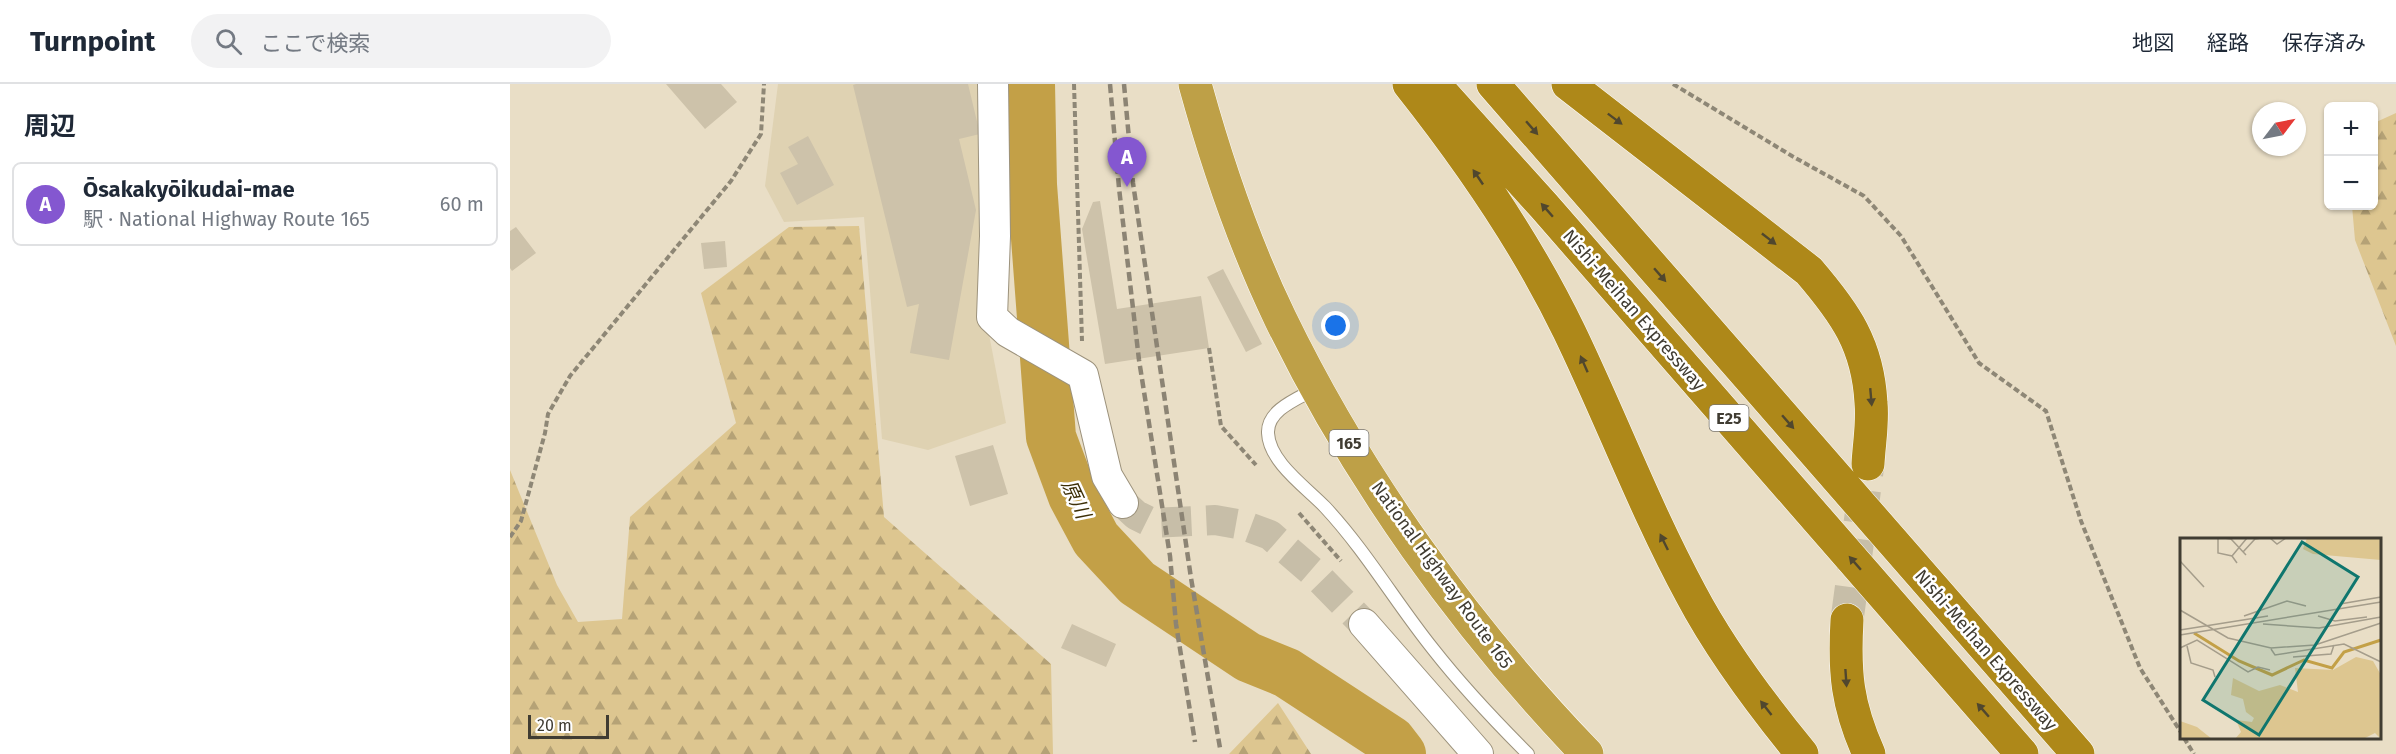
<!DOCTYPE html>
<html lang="ja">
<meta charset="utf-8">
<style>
:root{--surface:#fff;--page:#f2f2f3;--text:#1f2937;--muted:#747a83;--line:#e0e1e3;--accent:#8457d0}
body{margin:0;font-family:"Fira Sans","Noto Sans JP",sans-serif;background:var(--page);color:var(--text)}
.controls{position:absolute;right:18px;top:18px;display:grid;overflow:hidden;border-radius:9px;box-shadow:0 2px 4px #0004}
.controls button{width:54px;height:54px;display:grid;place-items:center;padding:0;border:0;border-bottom:2px solid var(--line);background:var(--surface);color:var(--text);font:30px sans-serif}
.compass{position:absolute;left:1742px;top:18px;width:54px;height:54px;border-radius:50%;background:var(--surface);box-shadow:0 2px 4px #0004;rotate:58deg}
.scale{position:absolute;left:18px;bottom:15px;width:81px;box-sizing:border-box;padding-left:6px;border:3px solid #403c32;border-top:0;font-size:16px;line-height:21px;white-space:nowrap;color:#403c32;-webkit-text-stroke:4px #fff;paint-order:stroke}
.you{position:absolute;left:826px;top:242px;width:21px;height:21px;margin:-15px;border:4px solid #fff;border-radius:50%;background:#1a73e8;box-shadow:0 0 0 9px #1a73e833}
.badge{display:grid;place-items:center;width:39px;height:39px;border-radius:50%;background:var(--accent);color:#fff;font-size:20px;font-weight:700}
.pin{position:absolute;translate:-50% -50px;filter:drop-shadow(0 2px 3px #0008)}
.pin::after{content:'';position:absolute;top:32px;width:21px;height:18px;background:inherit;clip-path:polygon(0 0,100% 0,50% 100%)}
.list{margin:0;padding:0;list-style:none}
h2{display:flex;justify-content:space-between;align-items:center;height:78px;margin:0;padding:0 24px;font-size:26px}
h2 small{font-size:20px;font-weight:400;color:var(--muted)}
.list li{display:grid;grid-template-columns:39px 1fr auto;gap:18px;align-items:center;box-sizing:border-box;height:84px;margin:0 12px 12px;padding:0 12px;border:2px solid var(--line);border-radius:9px}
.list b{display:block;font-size:22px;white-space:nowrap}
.list p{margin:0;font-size:20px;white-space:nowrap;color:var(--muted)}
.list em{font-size:20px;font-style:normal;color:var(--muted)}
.icon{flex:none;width:33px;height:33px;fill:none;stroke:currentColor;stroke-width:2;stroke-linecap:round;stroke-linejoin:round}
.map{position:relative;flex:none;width:1886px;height:670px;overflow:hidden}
header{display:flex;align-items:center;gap:36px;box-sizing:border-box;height:84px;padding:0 30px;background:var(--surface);border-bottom:2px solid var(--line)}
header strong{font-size:28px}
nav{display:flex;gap:33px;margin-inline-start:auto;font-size:21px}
.search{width:420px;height:54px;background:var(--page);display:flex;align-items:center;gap:15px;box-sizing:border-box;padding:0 21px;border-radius:33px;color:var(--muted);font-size:22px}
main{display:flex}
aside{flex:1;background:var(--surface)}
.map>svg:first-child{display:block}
.built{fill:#dfd2b2}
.forest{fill:url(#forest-firs)}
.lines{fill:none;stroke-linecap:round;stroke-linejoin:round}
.river{stroke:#c3a047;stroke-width:50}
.building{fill:#cdc2aa}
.tertiary-tunnel{stroke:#c7bea8;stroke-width:30;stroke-dasharray:30 15;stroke-linecap:butt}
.motorway-tunnel{stroke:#c7bea8;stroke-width:33;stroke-dasharray:33 16;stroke-linecap:butt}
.service-casing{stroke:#9c927c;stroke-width:14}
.tertiary-casing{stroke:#9c927c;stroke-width:32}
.trunk-casing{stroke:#fff;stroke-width:34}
.motorway-casing{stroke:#fff;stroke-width:34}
.path{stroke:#8e8776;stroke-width:4;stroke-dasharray:6 3;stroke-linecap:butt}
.service{stroke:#fff;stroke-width:12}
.tertiary{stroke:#fff;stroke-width:30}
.trunk{stroke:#bea047;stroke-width:33}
.motorway{stroke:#ae8819;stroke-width:33}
.rail{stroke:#8c8474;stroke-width:4.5;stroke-dasharray:9 4.5;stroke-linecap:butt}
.oneway{fill:#50472e}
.labels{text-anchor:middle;stroke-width:5;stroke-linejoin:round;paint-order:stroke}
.shield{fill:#fff;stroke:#797670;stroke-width:1.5}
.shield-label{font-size:16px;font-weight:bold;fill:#403c32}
.street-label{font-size:18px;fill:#403c32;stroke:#fff}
.water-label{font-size:20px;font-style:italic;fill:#3d2f07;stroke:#fff}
.inset-river{fill:none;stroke:#c3a047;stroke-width:3}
.inset-road{fill:none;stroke:#a59d8b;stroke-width:1.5}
.view{fill:#0f766e;fill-opacity:0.15;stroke:#0f766e;stroke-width:3}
.inset-edge{fill:none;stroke:#403c32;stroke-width:3}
</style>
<header>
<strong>Turnpoint</strong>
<div class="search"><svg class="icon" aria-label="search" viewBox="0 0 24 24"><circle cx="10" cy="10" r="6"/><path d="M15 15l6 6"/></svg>ここで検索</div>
<nav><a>地図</a><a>経路</a><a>保存済み</a></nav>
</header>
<main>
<aside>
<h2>周辺<small></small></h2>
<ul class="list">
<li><span class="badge">A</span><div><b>Ōsakakyōikudai-mae</b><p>駅 · National Highway Route 165</p></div><em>60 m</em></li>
</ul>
</aside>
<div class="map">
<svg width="1886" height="670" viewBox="0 0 1886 670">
<defs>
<pattern id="forest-firs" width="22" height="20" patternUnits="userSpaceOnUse" patternTransform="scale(1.5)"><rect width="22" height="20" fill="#ddc690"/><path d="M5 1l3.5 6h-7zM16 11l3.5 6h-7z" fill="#b5a276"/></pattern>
</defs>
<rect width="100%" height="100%" fill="#e9dec6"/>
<path class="built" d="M268,0H470L473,219L496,339L418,366L372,355L354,133L274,138L255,102Z"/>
<path class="forest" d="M1886,29V262L1845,156L1842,122H1864V39Z
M349,142L374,433L541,580L543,670H0V386L47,501L68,538L112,535L120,433L226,339L191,209L279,143Z
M768,619L801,670H719Z"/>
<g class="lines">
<path class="river" d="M520,0L522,101L541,353L563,412L586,455L627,499L738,573L777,589L881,657L891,670"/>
</g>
<path class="building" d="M156,0H211L227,18L195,45Z
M346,0H458L470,50L449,55L466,126L439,276L400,269L409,220L397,223L343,1Z
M298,52L324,101L287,121L270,89L288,80L278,63Z
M590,117L607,225L691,212L699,264L595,280L572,145L583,118Z
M6,143L26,169L2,187L0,184V147Z
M215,157L217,183L194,185L191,159Z
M713,185L752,260L736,268L697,193Z
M483,361L498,410L460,422L445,372Z
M562,540L606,560L596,583L551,564Z"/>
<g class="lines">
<path class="tertiary-tunnel" d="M613,419L626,431L642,439L705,436L733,441L760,451L805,490L854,540"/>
<path class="motorway-tunnel" d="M1337,536L1358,380"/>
<defs>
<path id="service" d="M805,305C787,315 757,326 758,349C759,378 797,404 815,423C856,467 886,519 923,565C952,602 985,637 1018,670"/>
<path id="tertiary" d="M483,0L485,152L482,233L498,248L573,291L597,392L613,419
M854,540L968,670"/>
<path id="trunk" d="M685,0C707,80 734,159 770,234C847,393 954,542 1077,670"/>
<path id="motorway" d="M899,0C960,77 1016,158 1059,247C1101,334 1135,425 1181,510C1211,567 1251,620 1292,670
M924,0L1034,122L1512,670
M983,0L1568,670
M1058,0L1299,187C1335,229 1358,261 1361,319C1363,339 1359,360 1358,380
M1337,536C1334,589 1337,621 1359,670"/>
</defs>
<use href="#service" class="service-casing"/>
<use href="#tertiary" class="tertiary-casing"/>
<use href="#trunk" class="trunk-casing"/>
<use href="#motorway" class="motorway-casing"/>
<path class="path" d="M564,0L572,257
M1163,0L1282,72L1354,112L1391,152L1469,279L1536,327L1571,437L1630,584L1672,650
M699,264L711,342L746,381
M789,429L831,477
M0,453L11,437L35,349L38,330L60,292L221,97L251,50L254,0
M1674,654L1684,670"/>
<use href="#service" class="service"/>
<use href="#tertiary" class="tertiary"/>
<use href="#trunk" class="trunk"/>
<use href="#motorway" class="motorway"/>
<path class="rail" d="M600,0L609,104L629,276L660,472L666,540L685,658
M614,0L623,99L681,494L710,664"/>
</g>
<defs><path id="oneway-solid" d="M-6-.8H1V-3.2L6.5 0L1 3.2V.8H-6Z" transform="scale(1.5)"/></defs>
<g class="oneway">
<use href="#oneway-solid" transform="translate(1105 35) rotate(37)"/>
<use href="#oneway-solid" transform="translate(1022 44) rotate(49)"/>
<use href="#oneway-solid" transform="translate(968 93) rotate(-124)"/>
<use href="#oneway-solid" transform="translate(1037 126) rotate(-131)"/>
<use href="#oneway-solid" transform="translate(1259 155) rotate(38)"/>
<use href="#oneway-solid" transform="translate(1150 191) rotate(49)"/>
<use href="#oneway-solid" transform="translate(1074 280) rotate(-114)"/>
<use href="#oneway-solid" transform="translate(1361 313) rotate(85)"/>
<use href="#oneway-solid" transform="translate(1278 338) rotate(49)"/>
<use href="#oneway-solid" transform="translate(1154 458) rotate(-116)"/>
<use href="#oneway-solid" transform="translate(1345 479) rotate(-131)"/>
<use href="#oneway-solid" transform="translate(1336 594) rotate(86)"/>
<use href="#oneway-solid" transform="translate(1256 624) rotate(-128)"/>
<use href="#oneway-solid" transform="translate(1473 626) rotate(-131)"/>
</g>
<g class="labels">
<g class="shield">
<rect x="1199.5" y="321" width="39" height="26" rx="4.5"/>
<rect x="819.5" y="346" width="39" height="26" rx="4.5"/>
</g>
<g class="shield-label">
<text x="1219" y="340">E25</text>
<text x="839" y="365">165</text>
</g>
<g class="street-label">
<text transform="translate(1124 226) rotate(49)" y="6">Nishi-Meihan Expressway</text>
<text transform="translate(932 491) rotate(54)" y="6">National Highway Route 165</text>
<text transform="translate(1476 566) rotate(49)" y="6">Nishi-Meihan Expressway</text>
</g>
<g class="water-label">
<text transform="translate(566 415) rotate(65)" y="7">原川</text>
</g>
</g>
<g transform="translate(1670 454)">
<rect width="201" height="201" fill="#e9dec6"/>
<path d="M127,0H201V22L133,16L123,11ZM176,119L193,123L201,137V201L195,195L183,201H55L61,194L56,182L72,184L74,180L66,174L63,161L51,157L53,140L79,153L100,147L118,154L115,130L153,132ZM0,183L17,189L32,201H0Z" fill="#ddc690"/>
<path class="inset-river" d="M14,95L59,123L92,137L124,122L152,130L164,114L201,102"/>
<path class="inset-road" d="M38,0V15L52,18L57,25M44,0L51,1L66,17M90,0L97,6L106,0M63,14L75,1L81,0M52,18L67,0M0,23L24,49M160,66L201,59M0,72L48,100L91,110L135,107L201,85M64,78L107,63L126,68M138,78L155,83L187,79M83,86L139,90L201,79M0,92L88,78M0,97L201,64M7,108L11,125L33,132L35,139M0,110L17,102L68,134L78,129L90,132M91,111L95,117L164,106L201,124M113,119L151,116L154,107"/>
<path class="view" d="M122,4L178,39L79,197L23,162Z"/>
<rect width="201" height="201" class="inset-edge"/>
</g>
</svg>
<div class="controls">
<button>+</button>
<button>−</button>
</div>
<svg class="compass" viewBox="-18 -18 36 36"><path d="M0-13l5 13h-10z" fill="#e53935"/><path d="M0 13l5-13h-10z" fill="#747a83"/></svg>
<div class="scale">20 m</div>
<div class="you"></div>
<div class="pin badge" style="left:617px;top:103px">A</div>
</div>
</main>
